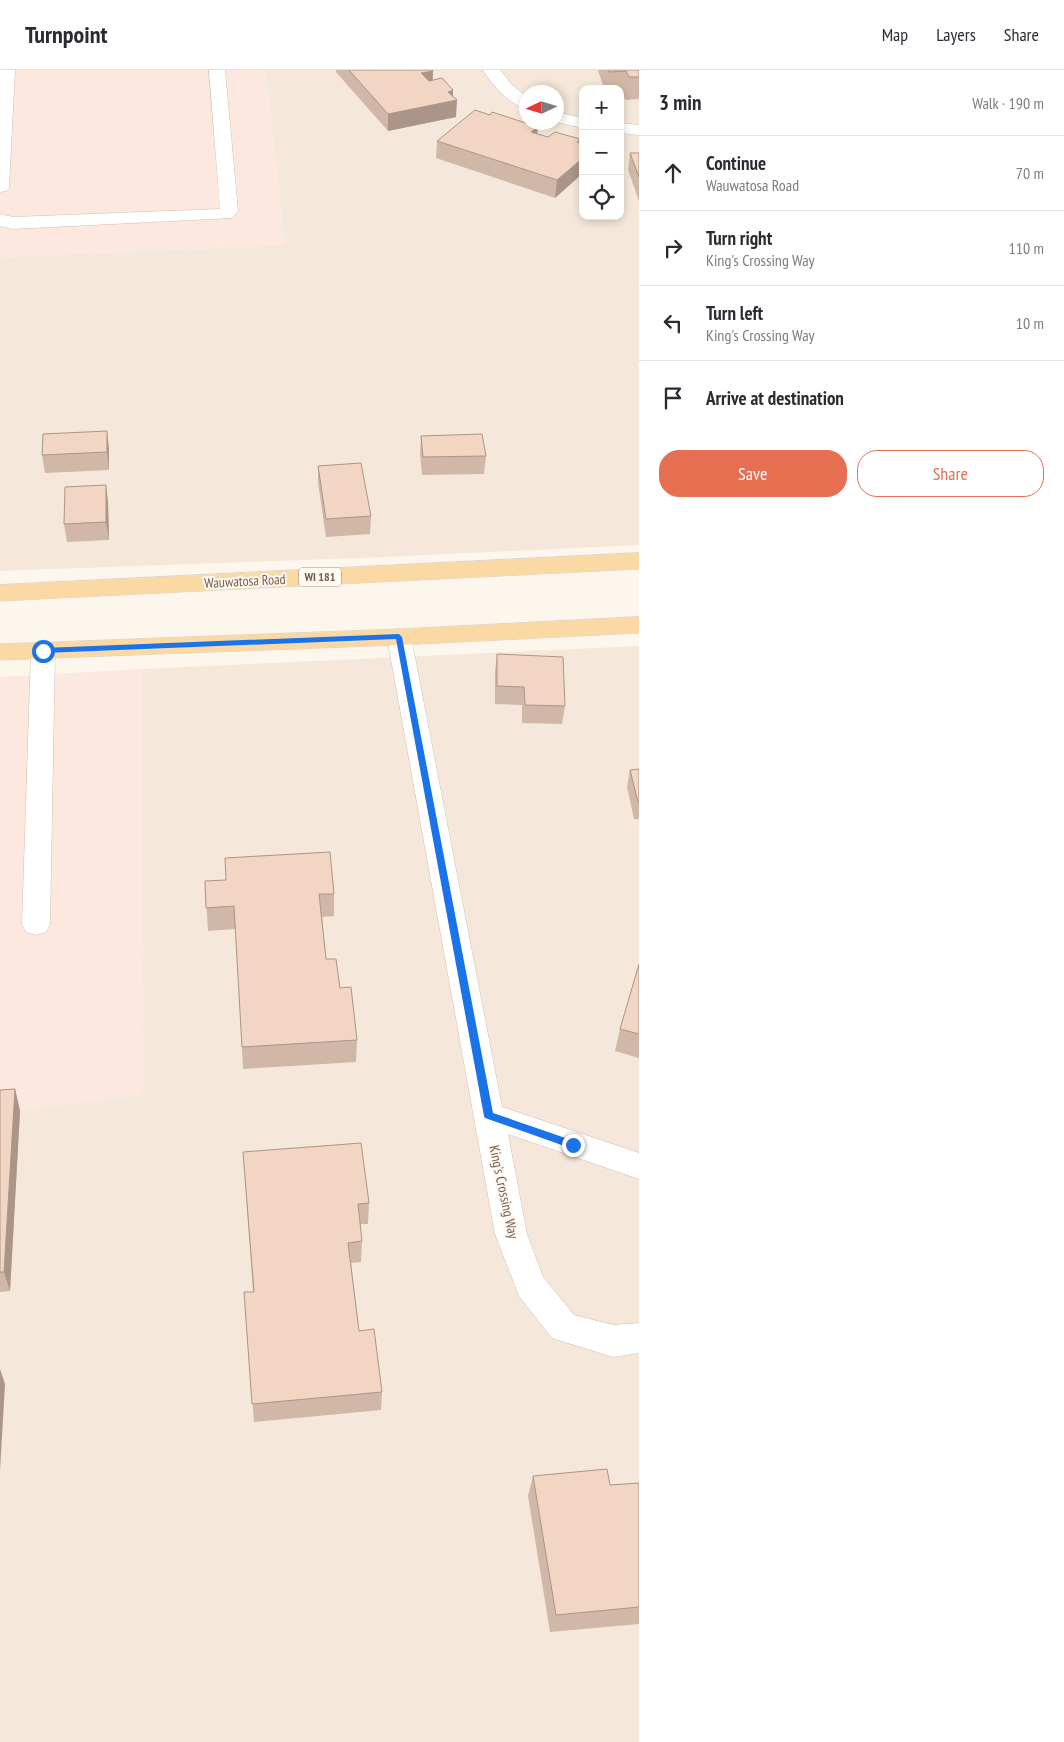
<!DOCTYPE html>
<meta charset="utf-8">
<style>
:root{--surface:#fff;--page:#f7f7f7;--text:#2b2b33;--muted:#7c7c81;--line:#e1e1e2;--accent:#e76f51}
body{margin:0;font-family:"PT Sans Narrow",sans-serif;background:var(--page);color:var(--text)}
.controls{position:absolute;right:15px;top:15px;display:grid;overflow:hidden;border-radius:10px;box-shadow:0 2px 8px #0003}
.controls button{width:45px;height:45px;display:grid;place-items:center;padding:0;border:0;border-bottom:1px solid var(--line);background:var(--surface);color:var(--text);font:25px sans-serif}
.compass{position:absolute;left:519px;top:15px;width:45px;height:45px;border-radius:50%;background:var(--surface);box-shadow:0 2px 8px #0003;rotate:266deg}
.stop{position:absolute;width:15px;height:15px;margin:-11px;border:4px solid #1a73e8;border-radius:50%;background:#fff}
.stop.end{background:#1a73e8;border-color:#fff;box-shadow:0 1px 5px #0008}
.list{margin:0;padding:0;list-style:none}
h2{display:flex;justify-content:space-between;align-items:center;height:65px;margin:0;padding:0 20px;font-size:21px}
h2 small{font-size:16px;font-weight:400;color:var(--muted)}
.list li{display:grid;grid-template-columns:32px 1fr auto;gap:15px;align-items:center;box-sizing:border-box;height:75px;padding:0 20px;border-top:1px solid var(--line)}
.list b{display:block;font-size:19px;white-space:nowrap}
.list p{margin:0;font-size:16px;white-space:nowrap;color:var(--muted)}
.list em{font-size:16px;font-style:normal;color:var(--muted)}
.actions{display:flex;gap:10px;padding:15px 20px}
.actions a{flex:1;padding:11px 0;border:1px solid var(--accent);border-radius:20px;text-align:center;font-size:18px;color:var(--accent)}
.actions .main{background:var(--accent);color:#fff}
.icon{flex:none;width:28px;height:28px;fill:none;stroke:currentColor;stroke-width:2;stroke-linecap:round;stroke-linejoin:round}
.map{position:relative;flex:none;width:639px;height:1672px;overflow:hidden}
header{display:flex;align-items:center;gap:30px;box-sizing:border-box;height:70px;padding:0 25px;background:var(--surface);border-bottom:1px solid var(--line)}
header strong{font-size:24px}
nav{display:flex;gap:28px;margin-inline-start:auto;font-size:18px}
main{display:flex}
aside{flex:1;background:var(--surface)}
.map>svg:first-child{display:block}
.residential{fill:#f5e8da;fill-rule:evenodd}
.commercial{fill:#fde8e0}
.lines{fill:none;stroke-linecap:round;stroke-linejoin:round}
.minor-casing{stroke:#d1beb0;stroke-width:1}
.major-casing{stroke:#dad1cd;stroke-width:1}
.minor{fill:#fff;fill-rule:evenodd}
.major{fill:#fbd9a5;fill-rule:evenodd}
.wall{fill:#d1b7a8}
.shaded-wall{fill:#aa9588}
.building{fill:#f3d5c3;stroke:#aa9588}
.route{fill:#1a73e8}
.labels{text-anchor:middle;stroke-width:4;stroke-linejoin:round;paint-order:stroke}
.shield{fill:#fffaf3;stroke:#a28b7f;stroke-width:1}
.shield-label{font-size:12px;font-weight:bold;fill:#7a5c4d}
.street-label{font-size:14px;fill:#7a5c4d;stroke:#fffaf3}
</style>
<header>
<strong>Turnpoint</strong>
<nav><a>Map</a><a>Layers</a><a>Share</a></nav>
</header>
<main>
<div class="map">
<svg width="639" height="1672" viewBox="0 0 639 1672">
<rect width="100%" height="100%" fill="#fdf6ec"/>
<path class="residential" d="M265,0H639V475L385,487L0,501V187L285,175ZM583,19H620V146H583ZM526,22H556V52H526Z
M639,576V1672H0V1042L142,1025V599Z"/>
<path class="commercial" d="M0,0H265L285,175L0,187Z
M142,599L143,1025L0,1042V607Z"/>
<g class="lines">
<defs>
<path id="minor" d="M0,0H15L9,117L6,121L0,122Z
M209,0H225L238,141L232,148L13,159L0,156V144L13,147L220,139Z
M483,0H500L512,15L526,26V38C508,34 493,15 483,0Z
M556,42L583,48V58L556,52Z
M620,53L639,55V65L620,63Z
M399,559L407,561L411,567L502,1037L639,1083V1109L508,1064L527,1164L543,1207L574,1245L613,1255L639,1253V1283L613,1287L552,1268L519,1226L495,1164L387,567L391,561Z
M43,573L52,575L55,581L50,854L46,862L36,865L26,862L22,854L31,581L34,575Z"/>
<path id="major" d="M639,483V499L0,531V515Z
M639,547V563L399,575L0,590V574L399,559Z"/>
</defs>
<use href="#minor" class="minor-casing"/>
<use href="#major" class="major-casing"/>
<use href="#minor" class="minor"/>
<use href="#major" class="major"/>
</g>
<path class="wall" d="M336,0H433V10L453,27L456,47L388,61L336,2Z
M598,0H639V29L625,30L623,23H620V19H604Z
M537,64L548,67L580,69L579,73L583,74V103L555,128L436,88L437,71Z
M630,83H639V131L628,100Z
M421,366L486,386L484,404L422,405L420,383Z
M109,379V400L45,403L42,385Z
M318,396L371,446L370,464L326,467L318,413Z
M106,415L108,433L109,470L67,472L64,454Z
M497,584L565,636L562,654L522,653V635L495,634V602Z
M639,699V749H634L627,717L630,700Z
M205,811L334,824V846L322,847L326,889L340,918L357,970L356,992L243,999L236,859L208,861Z
M639,894V988L615,981L620,959Z
M15,1019L20,1041L10,1221L0,1222V1020Z
M243,1082L369,1133L368,1154H360L362,1171L361,1192L351,1193L359,1261L382,1322L381,1340L254,1352L244,1222H253Z
M533,1406L610,1415L639,1413V1554L550,1562L528,1426Z"/>
<path class="shaded-wall" d="M433,1L432,17L421,3Z
M453,20V31L457,30L456,47L388,61V44L448,22Z
M538,57L536,74L531,62Z
M583,88V103L555,128L557,110Z
M107,361L109,379V400L107,382Z
M106,415L108,433L109,470L106,452Z
M15,1019L20,1041L10,1221L4,1202Z
M0,1299L5,1314L0,1401Z"/>
<path class="building" d="M349,0H433V1L421,3L429,11L442,8L453,20L448,22L457,30L388,44Z
M608,0H639V7H629L626,1L609,2Z
M475,40L490,45L492,42L538,57L531,62L548,67L555,62L580,69L577,72L583,74V88L557,110L437,71Z
M630,83H639V107Z
M107,361V382L42,385L43,364Z
M482,364L486,386L423,387L421,366Z
M361,393L371,446L326,449L318,396Z
M106,415V452L64,454L65,417Z
M497,584L563,587L565,636L525,635L524,617L497,616Z
M639,699V732H638L630,700Z
M330,782L334,824H319L326,889H336L340,918L351,917L357,970L242,977L234,836L206,838L205,811L226,810L225,788Z
M639,894V964L620,959Z
M15,1019L4,1202H0V1020Z
M361,1073L369,1133L358,1134L362,1171L348,1173L359,1261L374,1259L382,1322L252,1334L244,1222H254L243,1082Z
M607,1399L610,1415L639,1413V1537L556,1545L533,1406Z"/>
<path class="route" d="M399,564L402,567L493,1043L577,1072V1078L573,1079L485,1048L484,1046L396,569L43,583L40,581L43,578Z"/>
<g class="labels">
<rect class="shield" x="299" y="497.5" width="42" height="19" rx="4"/>
<g class="shield-label">
<text x="320" y="511">WI 181</text>
</g>
<g class="street-label">
<text transform="translate(245 511) rotate(-3)" y="5">Wauwatosa Road</text>
<text transform="translate(504 1122) rotate(78)" y="5">King's Crossing Way</text>
</g>
</g>
</svg>
<div class="controls">
<button>+</button>
<button>−</button>
<button><svg class="icon" aria-label="locate" viewBox="0 0 24 24"><circle cx="12" cy="12" r="6"/><path d="M12 2v4M12 18v4M2 12h4M18 12h4"/></svg></button>
</div>
<svg class="compass" viewBox="-18 -18 36 36"><path d="M0-13l5 13h-10z" fill="#e53935"/><path d="M0 13l5-13h-10z" fill="#7c7c81"/></svg>
<div class="stop" style="left:43px;top:581px"></div>
<div class="stop end" style="left:573px;top:1075px"></div>
</div>
<aside>
<h2>3 min<small>Walk · 190 m</small></h2>
<ul class="list">
<li><svg class="icon" aria-label="ahead" viewBox="0 0 24 24"><path d="M12 20V5M6 11l6-6 6 6"/></svg><div><b>Continue</b><p>Wauwatosa Road</p></div><em>70 m</em></li>
<li><svg class="icon" aria-label="right" viewBox="0 0 24 24"><path d="M7 20v-9h11M14 6l5 5-5 5"/></svg><div><b>Turn right</b><p>King's Crossing Way</p></div><em>110 m</em></li>
<li><svg class="icon" aria-label="left" viewBox="0 0 24 24"><path d="M17 20v-9H6M10 6l-5 5 5 5"/></svg><div><b>Turn left</b><p>King's Crossing Way</p></div><em>10 m</em></li>
<li><svg class="icon" aria-label="arrive" viewBox="0 0 24 24"><path d="M6 21V4h12l-3 4 3 4H6"/></svg><div><b>Arrive at destination</b></div></li>
</ul>
<div class="actions"><a class="main">Save</a><a>Share</a></div>
</aside>
</main>
